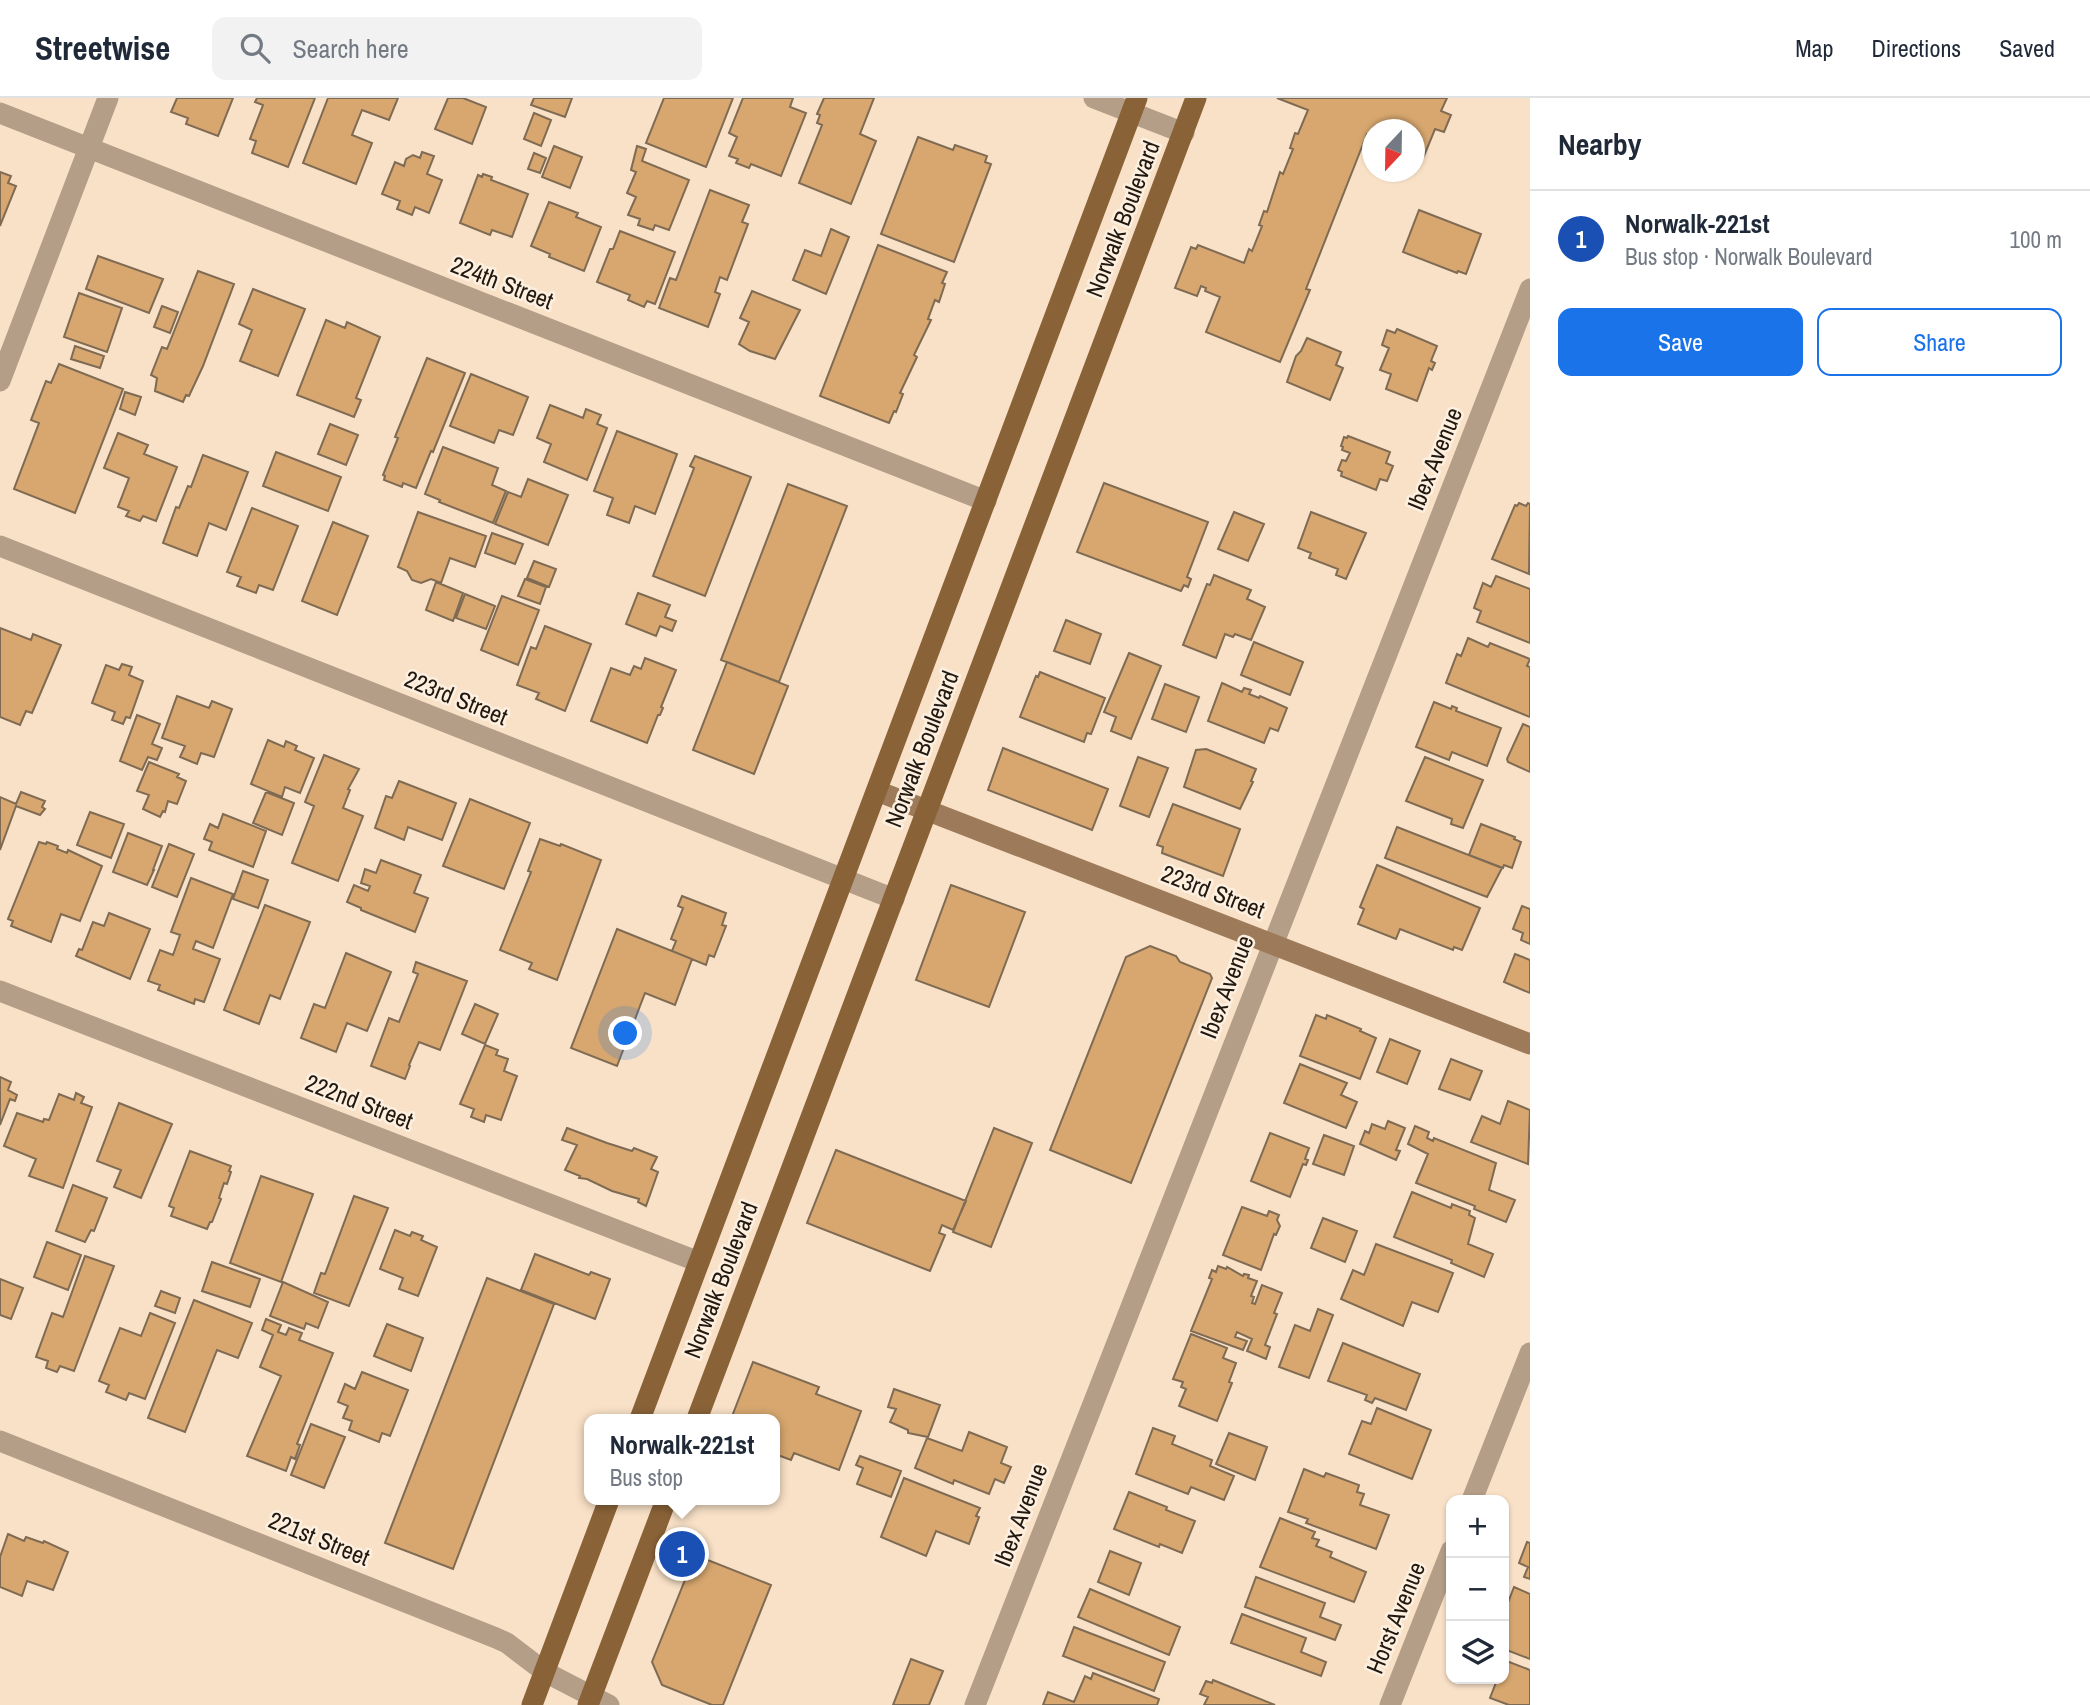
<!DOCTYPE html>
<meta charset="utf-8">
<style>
:root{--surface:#fff;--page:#f2f2f3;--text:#1f2937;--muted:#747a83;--line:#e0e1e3;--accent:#1a73e8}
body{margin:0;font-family:"Archivo Narrow",sans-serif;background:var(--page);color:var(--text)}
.controls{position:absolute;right:21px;bottom:21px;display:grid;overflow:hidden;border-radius:14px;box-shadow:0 2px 5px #0004}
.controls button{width:63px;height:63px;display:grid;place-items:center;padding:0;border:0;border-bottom:2px solid var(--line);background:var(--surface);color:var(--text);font:35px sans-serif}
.compass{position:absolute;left:1362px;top:21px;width:63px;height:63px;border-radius:50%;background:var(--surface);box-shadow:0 2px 5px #0004;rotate:202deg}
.you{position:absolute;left:626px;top:936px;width:24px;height:24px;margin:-18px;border:5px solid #fff;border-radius:50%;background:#1a73e8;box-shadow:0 0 0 10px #1a73e833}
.badge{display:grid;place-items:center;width:46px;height:46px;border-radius:50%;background:var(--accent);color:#fff;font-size:23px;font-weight:700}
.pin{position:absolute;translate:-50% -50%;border:4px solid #fff;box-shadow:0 2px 7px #0006}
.popup{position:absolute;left:584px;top:1316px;width:196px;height:91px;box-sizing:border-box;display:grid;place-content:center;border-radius:14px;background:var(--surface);filter:drop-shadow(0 2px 5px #0005);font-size:23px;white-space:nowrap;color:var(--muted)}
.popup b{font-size:26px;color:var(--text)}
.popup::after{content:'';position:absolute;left:50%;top:100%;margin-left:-14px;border:14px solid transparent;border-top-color:var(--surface)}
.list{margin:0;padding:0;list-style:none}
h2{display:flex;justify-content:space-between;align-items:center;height:91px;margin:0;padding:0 28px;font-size:30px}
h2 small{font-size:23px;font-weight:400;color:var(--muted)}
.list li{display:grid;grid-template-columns:46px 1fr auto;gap:21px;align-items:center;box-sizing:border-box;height:98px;padding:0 28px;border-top:2px solid var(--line)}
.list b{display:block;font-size:26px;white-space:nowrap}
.list p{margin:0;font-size:23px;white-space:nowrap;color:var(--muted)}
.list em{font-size:23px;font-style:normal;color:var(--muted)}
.actions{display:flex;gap:14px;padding:21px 28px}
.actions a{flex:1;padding:16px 0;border:2px solid var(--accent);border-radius:14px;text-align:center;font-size:24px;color:var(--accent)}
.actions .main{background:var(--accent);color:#fff}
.icon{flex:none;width:38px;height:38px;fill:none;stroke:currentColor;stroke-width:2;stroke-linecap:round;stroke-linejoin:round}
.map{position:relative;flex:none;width:1530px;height:1607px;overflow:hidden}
header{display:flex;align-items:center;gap:42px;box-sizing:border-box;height:98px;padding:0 35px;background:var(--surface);border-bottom:2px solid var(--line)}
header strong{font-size:33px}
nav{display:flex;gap:38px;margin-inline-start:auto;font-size:24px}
.search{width:490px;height:63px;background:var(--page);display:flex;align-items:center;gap:18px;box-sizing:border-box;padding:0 24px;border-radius:14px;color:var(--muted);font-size:26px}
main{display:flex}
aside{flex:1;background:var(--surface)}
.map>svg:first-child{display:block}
.building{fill:#d7a76f;stroke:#7f6a53;stroke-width:2}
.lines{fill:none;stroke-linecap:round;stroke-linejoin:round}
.street{stroke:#b59e88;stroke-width:21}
.secondary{stroke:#9d7b5a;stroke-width:21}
.primary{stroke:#8a6238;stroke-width:21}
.labels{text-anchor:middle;stroke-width:5;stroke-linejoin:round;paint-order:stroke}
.street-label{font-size:24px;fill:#21180f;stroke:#fef0e0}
</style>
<header>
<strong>Streetwise</strong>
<div class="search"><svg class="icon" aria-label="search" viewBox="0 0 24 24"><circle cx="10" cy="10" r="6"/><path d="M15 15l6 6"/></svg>Search here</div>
<nav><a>Map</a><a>Directions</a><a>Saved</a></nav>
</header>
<main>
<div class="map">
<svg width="1530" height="1607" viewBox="0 0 1530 1607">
<rect width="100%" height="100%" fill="#f9e1c7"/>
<path class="building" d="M177,0H233L218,38L186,26L188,20L171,14Z
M257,0H315L288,69L252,55L256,43L250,41L263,7L255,4Z
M328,0H398L389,22L362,12L352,37L372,45L356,86L303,65Z
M448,0H463L486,9L472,46L435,31Z
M534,0H572L565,19L531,7Z
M664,0H733L706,69L646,45Z
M743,0H793L790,9L806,15L781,78L751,66L749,70L736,65L738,61L729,58L737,39L729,35Z
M824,0H874L860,36L876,43L851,106L799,85L822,27L817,25L820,17L817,16Z
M1277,0H1447L1441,13L1451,17L1444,34L1435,31L1424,58L1414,54V32H1372V38L1367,36L1306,191L1310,192L1280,264L1206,234L1220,199L1205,193L1206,190L1201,188L1197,198L1175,190L1191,149L1196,151L1198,147L1244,165L1249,151L1252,153L1262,128L1259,127L1264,113L1267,114L1280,74L1283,76L1293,51L1290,50L1295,35L1298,36L1308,12Z
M534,15L551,22L541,48L524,41Z
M918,39L953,52L955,47L987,58L985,64L991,66L954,164L881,136Z
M554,48L582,59L570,90L542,79Z
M637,48L646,51L642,63L689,82L669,132L655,127L653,132L638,127L640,121L628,117L636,99L627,95L636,74L631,72Z
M422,54L434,58L427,76L442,82L429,115L415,109L412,117L397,111L400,103L382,96L395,64L404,68L406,61L413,57L420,60Z
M534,55L546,60L540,75L528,71Z
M0,74L11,78L8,85L16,88L0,128Z
M483,76L492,79L491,82L528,96L512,139L492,132L490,137L460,125L478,77L482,79Z
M710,92L749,107L742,124L748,126L727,182L720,179L715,194L720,196L708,229L659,210L670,180L676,182Z
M549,104L578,115L576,119L601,129L584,173L549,159L550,156L531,148Z
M1419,112L1481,136L1466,176L1458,173L1457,175L1403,154Z
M831,131L849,139L826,196L793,182L805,152L821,158Z
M620,133L675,154L655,206L647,203L644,209L628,202L630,197L597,184L610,151H613Z
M878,147L947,174L942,185L945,186L939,204L935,202L928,221L931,222L914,257L917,259L900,295L903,296L896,314L894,313L889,325L820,298Z
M98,158L163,181L149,215L86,191Z
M198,173L234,186L203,268L189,298L186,297L183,304L155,293L157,280L151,277L162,249L167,251Z
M253,191L305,211L278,278L240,263L252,232L239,226Z
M752,193L800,212L775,261L750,253L739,246L749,224L740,220Z
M79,195L122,210L107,254L64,239Z
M162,208L178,214L170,235L154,229Z
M326,222L345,230L347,224L380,239L356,300L361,302L354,319L297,297Z
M1397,231L1437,248L1431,263L1435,265L1432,272L1429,270L1417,303L1386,291L1391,276L1380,272L1389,250L1382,247L1387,232L1395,235Z
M1307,240L1341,254L1336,267L1343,270L1330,302L1287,284L1296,258L1301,253Z
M75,248L104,258L100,270L71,261Z
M427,260L465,275L433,354L431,353L416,390L403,385L402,389L384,382L385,378L383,377L398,340L395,339Z
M59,266L123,291L75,415L14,391L39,325L31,322L46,283L51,285Z
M471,276L528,299L513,337L499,332L494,345L450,328Z
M125,294L141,299L135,317L120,311Z
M550,307L583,320L586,311L601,317L597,326L607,330L587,382L544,364L551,346L537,340Z
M330,326L358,337L346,367L318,356Z
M617,333L677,356L655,416L635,408L629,425L607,417L613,400L594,393Z
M118,335L148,347L144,356L177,369L156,423L143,418L140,423L126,418L129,413L118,409L129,380L104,370Z
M1348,338L1390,354L1386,365L1393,368L1387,383L1380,381L1376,392L1341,378L1342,374L1338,372L1342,362L1346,363L1350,355L1342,352L1343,349L1341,348L1344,339L1347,340Z
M443,349L498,370L492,387L506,393L493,425L439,404L440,402L425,396Z
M276,354L341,379L328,413L263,388Z
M203,357L248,374L226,432L209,425L197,458L163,445L176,409L179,410L188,388L191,389Z
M695,358L751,379L705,498L653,478L694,370L690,368Z
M528,381L568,397L548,447L495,426L508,394L521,399Z
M1104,385L1208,424L1187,479L1191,481L1188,489L1184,487L1181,493L1077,454Z
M788,386L847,408L779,584L721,562Z
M1519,405L1526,408L1528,405L1530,406L1529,476L1492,461L1515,407L1517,408Z
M252,410L298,428L273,492L259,487L256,495L237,488L241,479L227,474Z
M418,414L486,438L475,469L450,460L441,485L431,481L421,485L412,482L407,473L398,469Z
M1234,414L1264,426L1248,463L1218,451Z
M1311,414L1366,435L1346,481L1336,477L1338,471L1309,460L1311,455L1298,450Z
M333,424L368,438L337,517L302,503Z
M492,435L523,446L515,466L485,455Z
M534,463L556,471L549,489L527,480Z
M1214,477L1251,492L1247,501L1265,509L1251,542L1235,536L1233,539L1225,536L1216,560L1183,547L1207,486L1210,487Z
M1496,478L1530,491V545L1477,524L1481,513L1474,510L1483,485L1491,489Z
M525,481L546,489L540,506L518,498Z
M436,484L463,495L453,523L426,512Z
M638,495L670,507L665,519L676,523L672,533L660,528L656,538L626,526Z
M465,496L495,508L486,531L456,520Z
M502,498L539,512L518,567L481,552Z
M1066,522L1101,536L1090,566L1054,553Z
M545,528L591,546L565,613L536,601L539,595L517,587L531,549L536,551Z
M0,530L31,542L33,536L61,547L32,615L26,613L20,627L0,619Z
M1468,540L1488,549L1490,545L1530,561L1527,568L1530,569V619L1446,585L1457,556L1461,558Z
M1254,544L1303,564L1290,597L1241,577Z
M1129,555L1161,568L1131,641L1111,633L1116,619L1104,614Z
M645,560L676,572L661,609L663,610L660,617H658L647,645L591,623L611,570L630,577L634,568L641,571Z
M727,564L788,588L754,676L693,652Z
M122,566L132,569L129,577L143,583L130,620L126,619L123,626L112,622L115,614L92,605L106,567L119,572Z
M1040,574L1105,600L1091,636L1087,635L1084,644L1020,619L1036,578L1038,579Z
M1222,585L1242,594L1244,590L1251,592L1249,596L1259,600L1260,598L1287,610L1278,633L1270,630L1264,645L1208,623Z
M1165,586L1199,599L1186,634L1152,621Z
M177,598L209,610L212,603L232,611L214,659L201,655L197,666L180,659L185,648L162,640Z
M1434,604L1451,611L1452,608L1457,610L1456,613L1501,630L1487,668L1452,654L1449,662L1416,649Z
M137,617L160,626L152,646L162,650L157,662L148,659L142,672L120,663Z
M1523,626L1530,629V674L1508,664L1507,661Z
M268,642L284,649L286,643L297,648L295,652L314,660L300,695L285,689L282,699L251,686Z
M1003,650L1108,691L1092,732L988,692Z
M1206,651L1256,671L1251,683L1253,684L1240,711L1184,689L1196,652Z
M324,657L359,671L348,691L350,692L343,710L363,718L338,783L292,765L314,708L305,704Z
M1138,659L1168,670L1149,719L1120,708Z
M1425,659L1483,682L1463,730L1451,726L1452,721L1406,703Z
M149,664L179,676L177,679L186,683L177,706L168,703L165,714L163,713L160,719L143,711L149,697L137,693Z
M399,683L456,705L442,742L408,729L404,742L375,730L386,698L392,700Z
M21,694L45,703L42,709L45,711L40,717L16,708L0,752V699L16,706Z
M266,694L294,705L282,737L253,725Z
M470,701L530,725L504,791L443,768Z
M1173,706L1240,731L1223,778L1162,755L1163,749L1157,747Z
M90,714L124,726L111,760L77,747Z
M223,716L266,733L253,769L209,752L212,744L204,741L210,726L218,730Z
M1481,726L1515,739L1514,741L1521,744L1512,770L1504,767L1503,770L1469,757Z
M1397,729L1502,770L1487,799L1385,760Z
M128,735L162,748L153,772H154L147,787L113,774Z
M540,741L560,748L561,746L601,762L557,882L529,871L532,865L500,852L531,774L528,773Z
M39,744L46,746L47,744L58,748L57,751L67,755L68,752L102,768L80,823L61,816L51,844L11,828L13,823L8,821Z
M169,746L194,756L177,799L152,789Z
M381,762L421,777L414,795L428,800L415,834L361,812V810L347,804L354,787L368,793L370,788L361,785L365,771L376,775Z
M1377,767L1480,810L1462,852L1454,849L1453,852L1400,831L1396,841L1358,826L1364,811L1360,809Z
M243,773L268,782L258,810L233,801Z
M191,780L233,796L213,850L196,843L193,851L220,861L204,904L195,901L194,906L158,892L160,887L148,883L160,852L173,857L180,837L171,834Z
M951,787L1025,814L989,909L916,882Z
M682,798L726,815L722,827L726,828L714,859L709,857L706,867L672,853L676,843L671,841L683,810L678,808Z
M265,807L310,824L280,901L270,897L259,926L224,912Z
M1522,808L1530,811V846L1521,842L1523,835L1513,831Z
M109,815L150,831L130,881L76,858L79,851L82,852L93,824L104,828Z
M617,831L692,861L675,907L645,895L617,968L571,950Z
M1150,848L1176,858L1180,864L1210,876L1212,880L1131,1085L1050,1052L1126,859Z
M346,855L391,874L367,933L347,925L336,954L301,940L314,906L325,910Z
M1515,856L1530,862V895L1504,884Z
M416,864L467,883L440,952L419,944L409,967L410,968L405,981L371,968L389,920L399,924L418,876L413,874Z
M475,906L498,916L485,946L462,936Z
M1316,917L1326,921L1327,917L1361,931L1360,933L1376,940L1360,981L1300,958Z
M1390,941L1420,953L1407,986L1377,974Z
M485,947L498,952L496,957L508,961L504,973L517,978L501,1022L486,1017L484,1024L471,1019L474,1011L460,1006Z
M1451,961L1482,973L1470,1002L1439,991Z
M1300,966L1347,985L1341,997L1357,1004L1346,1030L1284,1005Z
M0,979L11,984L8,992L17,997L15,1003L10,1001L0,1027Z
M76,995L84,999L81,1005L92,1009L63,1090L29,1078L36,1061L4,1048L17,1015L43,1024L44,1021L49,1022L59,996L74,1002Z
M1508,1003L1530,1012L1528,1066L1471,1044L1482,1018L1500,1026Z
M119,1005L172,1026L141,1100L114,1089L121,1072L97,1063Z
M1388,1023L1405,1030L1396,1052L1400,1053L1396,1062L1360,1046L1365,1033L1369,1035L1372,1026L1385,1031Z
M1415,1028L1429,1034L1427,1040L1433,1043L1434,1040L1496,1065L1489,1092L1515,1102L1506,1124L1474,1111L1475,1108L1416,1085L1428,1056L1408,1046Z
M567,1030L607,1045L632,1053L634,1050L657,1059L651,1071L658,1074L646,1108L638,1104L639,1101L612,1093L587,1081L579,1080L580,1078L565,1072L577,1047L562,1042Z
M994,1030L1032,1045L991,1149L953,1134Z
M1270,1035L1309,1050L1305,1061L1308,1062L1306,1067L1303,1066L1290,1099L1251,1083Z
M1324,1037L1354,1048L1344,1077L1313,1066Z
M836,1052L966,1103L953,1132L942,1127L939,1135L945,1137L930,1173L807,1125Z
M190,1053L231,1068L229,1073L231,1074L227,1086L224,1085L219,1100L221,1101L212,1124H210L207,1131L171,1118L174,1110L169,1108Z
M261,1078L313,1096L281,1184L230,1165Z
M73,1087L107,1100L94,1133L91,1132L85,1144L56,1133Z
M1412,1094L1451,1110L1452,1106L1470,1113L1469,1117L1475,1120L1468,1146L1493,1156L1484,1179L1451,1165L1452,1162L1394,1139Z
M354,1098L388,1110L349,1208L314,1195L321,1175L325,1176Z
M1242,1109L1267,1118L1269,1113L1279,1117L1277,1122L1280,1128L1276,1137L1274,1136L1261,1172L1223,1157Z
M1323,1120L1357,1133L1345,1164L1311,1150Z
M395,1132L410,1138L412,1134L423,1138L421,1142L437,1149L418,1198L399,1191L403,1180L380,1171Z
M47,1144L81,1157L68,1192L34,1179Z
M1376,1146L1453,1175L1438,1214L1412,1204L1403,1228L1341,1201L1353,1172L1364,1177Z
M535,1156L589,1177L591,1174L610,1181L595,1221L521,1192Z
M85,1158L114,1168L74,1273L60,1268L57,1274L46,1270L48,1263L36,1259L52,1215L63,1219Z
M212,1164L260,1181L250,1209L202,1193Z
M1218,1168L1226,1171L1227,1169L1243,1178L1244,1176L1249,1177L1248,1180L1257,1183L1251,1198L1254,1199L1252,1205L1255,1206L1262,1187L1282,1195L1274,1215L1277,1216L1265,1247L1270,1249L1266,1261L1247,1253L1252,1241L1237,1234L1235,1239L1247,1243L1243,1252L1191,1233L1212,1181L1209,1180L1212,1172L1216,1174Z
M487,1180L554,1206L453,1471L385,1445Z
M0,1181L23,1190L11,1221L0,1217Z
M283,1184L328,1204L318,1230L306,1225L304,1231L270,1218Z
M161,1193L180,1200L175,1215L155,1208Z
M194,1202L252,1225L238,1260L217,1252L185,1334L148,1320Z
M1318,1211L1333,1217L1309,1280L1279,1269L1295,1227L1310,1233Z
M150,1215L175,1225L145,1301L129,1295L126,1302L106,1294L109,1287L99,1283L120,1230L141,1238Z
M266,1221L281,1227L278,1234L286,1237L289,1230L302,1235L299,1242L333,1255L297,1346L300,1347L295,1361L291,1359L286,1373L247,1358L281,1278L260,1269L273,1237L262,1232Z
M387,1226L423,1240L411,1273L374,1258Z
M1191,1236L1227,1250L1223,1260L1236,1265L1229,1284L1232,1285L1217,1323L1179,1308L1186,1291L1181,1289L1183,1284L1173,1281Z
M1343,1245L1420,1276L1406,1312L1375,1300L1372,1305L1365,1302L1367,1297L1328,1283Z
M753,1264L819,1289L816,1296L861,1313L839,1372L794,1355L791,1362L775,1356V1321H731Z
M362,1274L408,1292L390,1338L382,1335L379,1344L349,1332L352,1323L343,1320L348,1308L338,1304L345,1286L355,1291Z
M894,1291L940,1307L928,1339L908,1335V1332L890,1324L896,1311L888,1309Z
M1377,1310L1431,1332L1412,1381L1349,1356L1362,1323L1371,1326Z
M311,1326L345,1339L324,1390L291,1377Z
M1153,1330L1175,1338L1172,1346L1212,1362L1210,1368L1234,1378L1224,1402L1191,1389L1188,1396L1136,1376Z
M969,1334L1007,1349L1001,1365L1011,1369L1004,1385L995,1381L989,1396L954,1382L953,1386L915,1370L927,1340L962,1353Z
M1229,1335L1267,1349L1255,1382L1216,1366Z
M860,1358L901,1373L891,1399L857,1386L863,1370L856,1367Z
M1304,1371L1324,1379L1326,1375L1359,1387L1357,1394L1364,1396L1360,1407L1389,1417L1376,1451L1306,1425L1308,1421L1288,1414Z
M904,1380L980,1410L976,1418L979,1419L969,1446L936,1433L926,1458L881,1439Z
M1129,1394L1167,1409L1166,1412L1195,1423L1182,1455L1160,1446L1159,1449L1114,1431Z
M1280,1420L1315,1434L1312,1440L1319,1442L1316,1448L1332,1454L1330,1459L1366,1474L1354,1504L1260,1469Z
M8,1436L24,1443L26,1439L43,1445L44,1443L68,1454L53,1492L27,1483L22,1498L0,1489V1459Z
M1527,1444L1530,1445V1481L1524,1479L1528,1469L1519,1465Z
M1110,1453L1141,1465L1129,1497L1098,1484Z
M695,1457L771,1487L723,1607H712L662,1587L652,1564Z
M1256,1479L1325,1505L1320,1519L1341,1527L1335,1542L1245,1509Z
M1514,1489L1530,1496V1561L1504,1551V1515Z
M1090,1491L1180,1529L1169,1557L1078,1519Z
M1242,1516L1306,1540L1301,1554L1326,1564L1321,1578L1231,1545Z
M1074,1529L1165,1564L1154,1593L1063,1558Z
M911,1561L943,1573L929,1607H893Z
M1504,1562L1530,1572V1607H1509L1490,1600L1497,1582L1493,1581H1504Z
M1093,1575L1159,1601L1157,1607H1043L1048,1594L1074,1604L1085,1578L1091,1581Z
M1213,1582L1275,1607H1204L1208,1599L1200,1596L1206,1583L1212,1585Z"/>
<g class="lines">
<path class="street" d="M1094,0L1184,35
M0,15L986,403
M0,283L108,0
M0,448L894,801
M0,893L699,1164
M0,1343L496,1540L507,1545L545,1574L609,1607
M1472,1402L1530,1255
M975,1607L1530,191
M1390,1607L1451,1453"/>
<path class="secondary" d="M877,693L1530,946"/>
<path class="primary" d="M640,1321L1137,0
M697,1321L1196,0
M532,1607L609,1402
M588,1607L666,1402"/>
</g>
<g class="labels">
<g class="street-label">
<text transform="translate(1123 121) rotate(-69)" y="8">Norwalk Boulevard</text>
<text transform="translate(502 185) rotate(21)" y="8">224th Street</text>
<text transform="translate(1435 361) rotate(-68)" y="8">Ibex Avenue</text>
<text transform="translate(456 600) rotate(22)" y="8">223rd Street</text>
<text transform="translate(922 651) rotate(-69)" y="8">Norwalk Boulevard</text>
<text transform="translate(1213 794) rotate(21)" y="8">223rd Street</text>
<text transform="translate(1227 889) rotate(-69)" y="8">Ibex Avenue</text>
<text transform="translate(359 1004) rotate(21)" y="8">222nd Street</text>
<text transform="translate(721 1182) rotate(-69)" y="8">Norwalk Boulevard</text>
<text transform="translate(1021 1417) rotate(-69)" y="8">Ibex Avenue</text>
<text transform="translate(319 1441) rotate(22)" y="8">221st Street</text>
<text transform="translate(1396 1520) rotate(-68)" y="8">Horst Avenue</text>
</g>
</g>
</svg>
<div class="controls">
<button>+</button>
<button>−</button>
<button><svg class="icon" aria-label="layers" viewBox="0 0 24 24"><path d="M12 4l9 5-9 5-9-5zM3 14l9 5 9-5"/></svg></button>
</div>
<svg class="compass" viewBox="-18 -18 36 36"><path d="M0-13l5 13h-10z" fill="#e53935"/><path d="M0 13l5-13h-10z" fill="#747a83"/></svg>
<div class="you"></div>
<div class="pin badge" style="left:682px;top:1456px;background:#1a4fb4">1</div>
<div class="popup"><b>Norwalk-221st</b>Bus stop</div>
</div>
<aside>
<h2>Nearby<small></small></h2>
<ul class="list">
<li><span class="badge" style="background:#1a4fb4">1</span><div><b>Norwalk-221st</b><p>Bus stop · Norwalk Boulevard</p></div><em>100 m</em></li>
</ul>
<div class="actions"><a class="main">Save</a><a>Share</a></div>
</aside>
</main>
